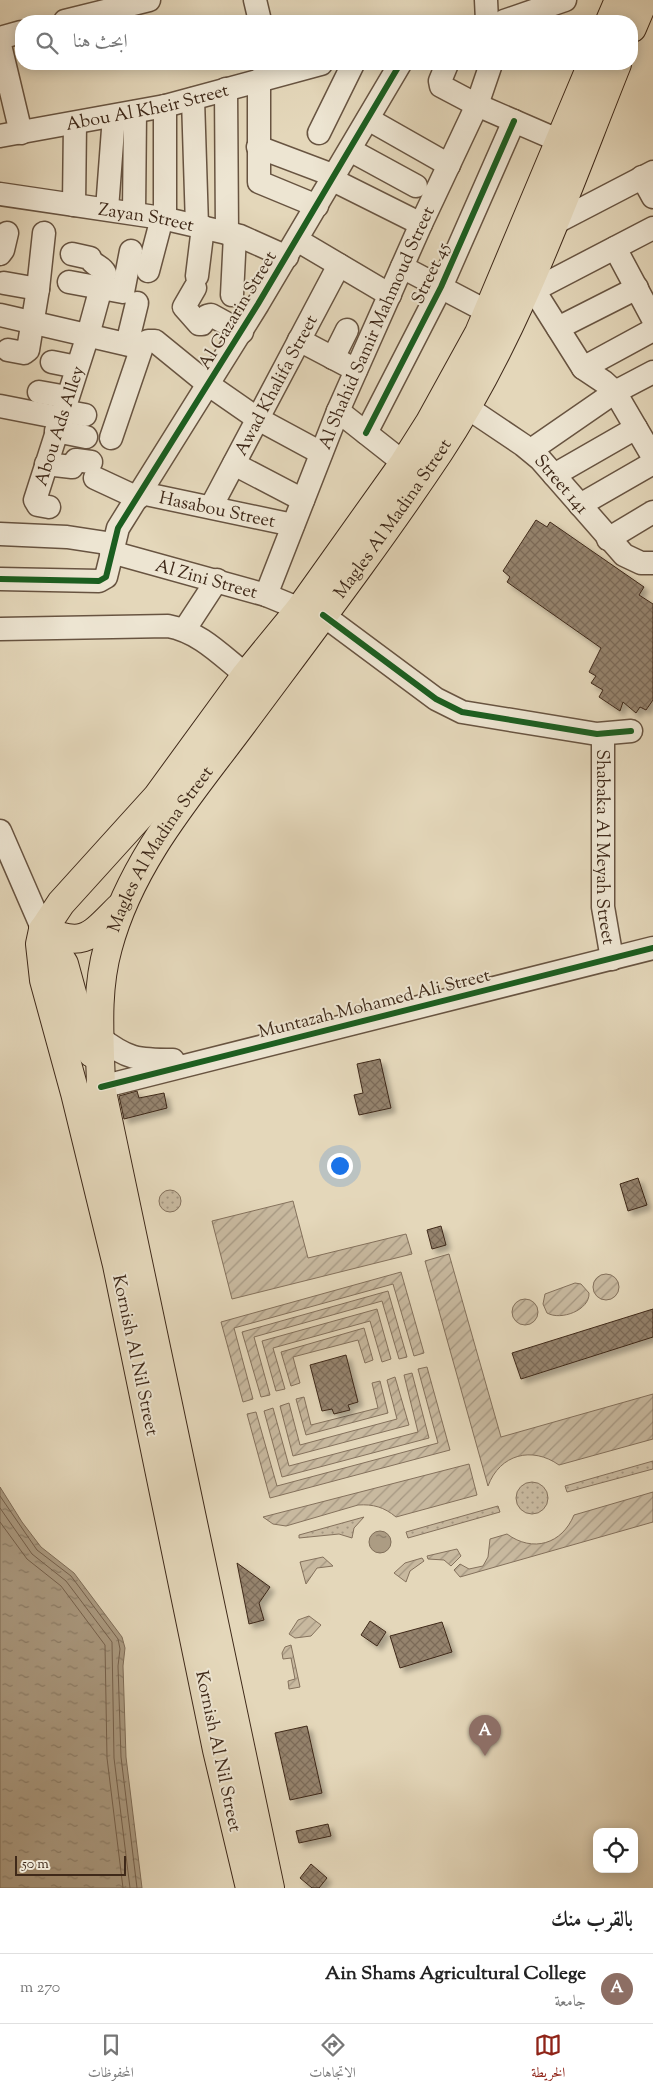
<!DOCTYPE html>
<html lang="ar">
<meta charset="utf-8">
<style>
:root{--surface:#fff;--page:#f2f2f2;--text:#222;--muted:#767676;--line:#e0e0e0;--accent:#8f2418}
body{margin:0;font-family:"Sorts Mill Goudy",Amiri,serif;background:var(--page);color:var(--text);direction:rtl}
.controls{position:absolute;right:15px;bottom:15px;display:grid;overflow:hidden;border-radius:10px;box-shadow:0 2px 12px #0003}
.controls button{width:45px;height:45px;display:grid;place-items:center;padding:0;border:0;border-bottom:1px solid var(--line);background:var(--surface);color:var(--text);font:25px sans-serif}
.scale{position:absolute;left:15px;bottom:12px;width:111px;box-sizing:border-box;padding-left:5px;border:2px solid #3f2919;border-top:0;font-size:14px;line-height:18px;white-space:nowrap;color:#3f2919;-webkit-text-stroke:4px #ede5d2;paint-order:stroke}
.you{position:absolute;left:339px;top:1165px;width:18px;height:18px;margin:-12px;border:4px solid #fff;border-radius:50%;background:#1a73e8;box-shadow:0 0 0 8px #1a73e833}
.badge{display:grid;place-items:center;width:32px;height:32px;border-radius:50%;background:var(--accent);color:#fff;font-size:16px;font-weight:700}
.pin{position:absolute;translate:-50% -41px;filter:drop-shadow(0 1px 2px #0008)}
.pin::after{content:'';position:absolute;top:26px;width:18px;height:15px;background:inherit;clip-path:polygon(0 0,100% 0,50% 100%)}
.list{margin:0;padding:0;list-style:none}
h2{display:flex;justify-content:space-between;align-items:center;height:65px;margin:0;padding:0 20px;font-size:21px}
h2 small{font-size:16px;font-weight:400;color:var(--muted)}
.list li{display:grid;grid-template-columns:32px 1fr auto;gap:15px;align-items:center;box-sizing:border-box;height:70px;padding:0 20px;border-top:1px solid var(--line)}
.list b{display:block;font-size:19px;white-space:nowrap}
.list p{margin:0;font-size:16px;white-space:nowrap;color:var(--muted)}
.list em{font-size:16px;font-style:normal;color:var(--muted)}
.icon{flex:none;width:28px;height:28px;fill:none;stroke:currentColor;stroke-width:2;stroke-linecap:round;stroke-linejoin:round}
.map{position:relative;flex:none;width:653px;height:1888px;overflow:hidden;direction:ltr}
.search{position:absolute;background:var(--surface);box-shadow:0 2px 12px #0003;left:15px;right:15px;top:15px;height:55px;display:flex;align-items:center;gap:12px;box-sizing:border-box;padding:0 18px;border-radius:20px;color:var(--muted);font-size:19px}
.sheet{height:135px;background:var(--surface)}
nav{display:flex;justify-content:space-around;align-items:center;box-sizing:border-box;height:70px;border-top:1px solid var(--line);background:var(--surface);font-size:14px;color:var(--muted)}
nav a{display:grid;justify-items:center;gap:2px}
nav .on{color:var(--accent)}
.map>svg:first-child{display:block}
.grass{fill:url(#grass-dots);stroke:#84715c}
.garden{fill:url(#garden-furrows);stroke:#84715c}
.water{fill:url(#water-ripples);stroke:#806e59}
.lines{fill:none;stroke-linecap:round;stroke-linejoin:round}
.shore{stroke:#76624e;stroke-width:1}
.building{fill:url(#building-cross-hatch);stroke:#3f2919;filter:url(#shadow)}
.minor-casing{stroke:#685441;stroke-width:25}
.highway-casing{stroke:#3f2919;stroke-width:30}
.minor{stroke:#ede5d2;stroke-width:22}
.highway{stroke:#e4d7ba;stroke-width:28}
.cycleway-casing{stroke:#ede5d2;stroke-width:9}
.cycleway{stroke:#1b5e20;stroke-width:6}
.labels{text-anchor:middle;stroke-width:4;stroke-linejoin:round;paint-order:stroke}
.street-label{font-size:18px;fill:#3f2919;stroke:#ede5d2}
</style>
<div class="map">
<svg width="653" height="1888" viewBox="0 0 653 1888">
<defs>
<pattern id="grass-dots" width="8" height="8" patternUnits="userSpaceOnUse" patternTransform="scale(1.25)"><rect width="8" height="8" fill="#c8b99f"/><path d="M2 2h.1M6 6h.1" fill="none" stroke="#a49681" stroke-width="1.8" stroke-linecap="round"/></pattern>
<pattern id="garden-furrows" width="10" height="10" patternUnits="userSpaceOnUse" patternTransform="scale(1.25)"><rect width="10" height="10" fill="#c8b99f"/><path d="M-1 1l2-2M0 10L10 0M9 11l2-2" fill="none" stroke="#a49681"/></pattern>
<pattern id="water-ripples" width="26" height="14" patternUnits="userSpaceOnUse" patternTransform="scale(1.25)"><rect width="26" height="14" fill="#ac9c83"/><path d="M2 4q2-2 4 0t4 0M15 11q2-2 4 0t4 0" fill="none" stroke="#8d7f6a"/></pattern>
<pattern id="building-cross-hatch" width="8" height="8" patternUnits="userSpaceOnUse" patternTransform="scale(1.25)"><rect width="8" height="8" fill="#95836d"/><path d="M0 0l8 8M0 8l8-8" fill="none" stroke="#7b6b59"/></pattern>
<filter id="shadow"><feDropShadow dx="4.5" dy="4.5" stdDeviation="2.5" flood-color="#0004"/></filter>
</defs>
<rect width="100%" height="100%" fill="#e4d7ba"/>
<filter id="stains"><feTurbulence type="fractalNoise" baseFrequency=".004" numOctaves="4"/><feColorMatrix values="0 0 0 0 .2 0 0 0 0 .09 0 0 0 0 .02 0 0 0 .5 -.17"/></filter>
<radialGradient id="worn" r=".72"><stop offset=".6" stop-color="#630" stop-opacity="0"/><stop offset="1" stop-color="#630" stop-opacity=".3"/></radialGradient>
<path class="grass" d="M159 1201a11 11 0 1 1 22 0a11 11 0 1 1-22 0Z
M653,1461V1469L567,1492L565,1486Z
M516 1498a16 16 0 1 1 32 0a16 16 0 1 1-32 0Z
M498,1506L500,1512L408,1538L406,1532Z
M364,1517L354,1528L352,1538L339,1534L299,1538V1535Z"/>
<path class="garden" d="M293,1201L308,1258L406,1234L412,1254L232,1299L212,1221Z
M449,1254L501,1437L653,1394V1439L559,1465C532,1446 500,1454 488,1486L425,1261Z
M401,1272L424,1353L414,1356L393,1284L234,1328L253,1399L243,1402L221,1322Z
M593 1287a13 13 0 1 1 26 0a13 13 0 1 1-26 0Z
M575,1283L581,1284L589,1293C590,1310 561,1321 547,1313L543,1304L545,1294Z
M388,1291L407,1357L399,1359L382,1301L254,1337L270,1395L261,1397L242,1332Z
M512 1312a13 13 0 1 1 26 0a13 13 0 1 1-26 0Z
M377,1309L391,1359L382,1362L370,1321L273,1348L285,1389L276,1391L262,1341Z
M364,1328L373,1360L365,1363L358,1340L293,1357L300,1383L291,1386L281,1352Z
M427,1367L450,1450L270,1498L247,1414L256,1412L277,1486L438,1443L418,1369Z
M412,1373L429,1438L282,1477L264,1411L273,1408L289,1466L418,1432L404,1375Z
M395,1377L409,1425L293,1456L280,1406L289,1403L300,1445L397,1419L387,1380Z
M380,1381L388,1413L306,1435L296,1399L304,1397L311,1425L378,1408L372,1383Z
M469,1464L477,1495L396,1517C384,1507 373,1504 358,1505L286,1526L273,1524L263,1517Z
M653,1492V1522L460,1577L454,1570L460,1564L469,1569L483,1566L488,1557L490,1539L507,1534C533,1553 562,1544 574,1515Z
M457,1549L461,1556L451,1566L444,1560L428,1559L427,1556Z
M323,1557L333,1566L317,1568L306,1584L300,1562Z
M422,1558L424,1561L410,1571L406,1582L394,1573L405,1563Z
M309,1616L321,1625L311,1636L295,1638L289,1634L298,1620Z
M291,1645L300,1687L289,1689L288,1681L295,1679L291,1658L283,1659L282,1653L285,1647Z"/>
<path class="water" d="M0,1487L22,1522L41,1547L74,1573L122,1637L125,1648L123,1666L126,1757L142,1888H0Z
M369 1542a11 11 0 1 1 22 0a11 11 0 1 1-22 0Z"/>
<g class="lines">
<path class="shore" d="M0,1496L37,1550L71,1576L118,1639L120,1649L118,1666L121,1757L137,1888
M0,1508L32,1554L66,1581L112,1642L114,1758L130,1888
M0,1522L27,1559L61,1586L105,1645L107,1758L123,1888"/>
</g>
<path class="building" d="M536,520L547,527L550,522L644,587L639,595L653,604V700L646,710L640,707L636,713L623,702L620,711L599,697L603,690L591,683L596,676L589,672L601,648L507,582L510,577L503,571Z
M380,1059L391,1108L359,1115L354,1095L363,1093L357,1064Z
M137,1091L139,1098L164,1093L167,1108L124,1119L119,1096Z
M638,1178L647,1205L628,1211L620,1184Z
M441,1226L446,1245L432,1249L427,1230Z
M653,1309V1337L521,1379L512,1353Z
M346,1355L358,1402L348,1405L350,1410L334,1414L332,1409L322,1411L310,1365Z
M237,1563L270,1587L259,1603L264,1620L249,1624Z
M370,1621L386,1632L377,1646L361,1635Z
M442,1622L452,1652L400,1668L390,1636Z
M307,1726L322,1793L290,1800L275,1733Z
M328,1824L331,1836L299,1843L296,1831Z
M311,1864L327,1878L319,1888H312L300,1878Z"/>
<g class="lines">
<defs>
<g id="minor">
<path d="M255,0L260,21"/>
<path d="M486,0L487,21"/>
<path d="M65,21L149,0"/>
<path d="M504,21L565,0"/>
<path d="M0,38L21,32"/>
<path d="M0,45L21,133"/>
<path d="M447,64L440,81L441,86L477,105L560,141"/>
<path d="M259,80V182L317,206"/>
<path d="M226,89L227,233"/>
<path d="M193,99L197,226"/>
<path d="M165,106V218"/>
<path d="M368,119L449,165"/>
<path d="M319,133L353,64"/>
<path id="s1" d="M0,136L165,106L321,64"/>
<path d="M258,147L335,176"/>
<path d="M350,150L416,186"/>
<path d="M642,177L653,197"/>
<path d="M333,180L421,224"/>
<path id="s2" d="M0,194L162,218L240,236L287,257"/>
<path d="M74,205L75,123"/>
<path d="M107,209L114,116"/>
<path d="M134,213L135,112"/>
<path d="M553,224L653,172"/>
<path d="M297,240L390,295"/>
<path d="M615,248L653,319"/>
<path d="M0,254L3,250L7,233"/>
<path d="M402,267L488,312"/>
<path d="M148,271L162,218"/>
<path d="M197,276L203,227"/>
<path d="M69,282L123,292L131,251"/>
<path d="M4,283L38,289"/>
<path d="M530,284L583,368L604,382L615,392L653,457"/>
<path d="M195,288L184,307L199,324H202L207,316L211,315L242,332"/>
<path d="M534,290L653,228"/>
<path d="M232,295L235,235"/>
<path d="M0,315L138,347L148,341H155L209,385L258,419L321,453"/>
<path d="M558,328L637,288"/>
<path d="M299,340L356,370"/>
<path d="M127,344L137,303"/>
<path d="M8,350L24,353L28,350L38,289L44,233"/>
<path d="M333,358L347,330"/>
<path d="M52,362L77,367"/>
<path d="M583,368L653,330"/>
<path d="M39,392L67,397"/>
<path d="M0,406L61,418"/>
<path id="s3" d="M465,406L523,445L540,459L624,555L641,563H653"/>
<path d="M63,411L85,415"/>
<path d="M338,411L404,463"/>
<path d="M56,431L86,437"/>
<path d="M366,433L441,287L514,121"/>
<path d="M111,438L142,347"/>
<path d="M531,450L615,392L653,372"/>
<path d="M46,464L72,467L76,460L91,462"/>
<path d="M234,464L303,500"/>
<path d="M554,475L636,428"/>
<path d="M95,478L138,498"/>
<path id="s4" d="M141,493L293,525"/>
<path d="M580,505L653,463"/>
<path id="s5" d="M49,507L38,505L35,500L88,335L105,273C102,266 93,266 90,258L72,254"/>
<path id="s6" d="M211,507L339,265"/>
<path d="M0,534L67,537L113,544"/>
<path d="M608,539L653,512"/>
<path id="s7" d="M111,552L266,595L300,609"/>
<path d="M0,579L99,581L106,577L118,528L258,304L400,64"/>
<path id="s8" d="M266,595L338,411L421,224L477,105L491,64"/>
<path d="M323,615L436,699L462,712L597,734L631,731"/>
<path d="M0,629L168,626C200,632 221,655 246,675"/>
<path d="M185,629L217,580"/>
<path id="s9" d="M603,735V907L612,959"/>
<path d="M0,831L43,930"/>
<path d="M99,1037C127,1059 137,1060 173,1060"/>
<path d="M101,1087L653,948"/>
</g>
<g id="highway">
<path d="M610,21L619,0"/>
<path d="M632,28L644,0"/>
<path d="M43,930L64,964L86,1044L92,1053"/>
<path d="M43,930C84,948 90,937 119,908"/>
<path d="M250,1888L217,1750L117,1265L75,1093L44,980L40,944L43,930L61,903L157,797L246,675L300,609L404,463L430,422L479,333L592,64"/>
<path id="s10" d="M270,1888L101,1087C100,1040 95,993 108,947C131,861 191,793 243,723C309,634 377,545 439,452C518,332 564,196 617,64"/>
</g>
</defs>
<use href="#minor" class="minor-casing"/>
<use href="#highway" class="highway-casing"/>
<use href="#minor" class="minor"/>
<use href="#highway" class="highway"/>
<defs>
<path id="cycleway" d="M366,433L441,287L514,121
M0,579L99,581L106,577L118,528L258,304L400,64
M323,615L436,699L462,712L597,734L631,731
M101,1087L653,948"/>
</defs>
<use href="#cycleway" class="cycleway-casing"/>
<use href="#cycleway" class="cycleway"/>
</g>
<g class="labels">
<g class="street-label">
<text dy="6" stroke="none"><textPath href="#s1" startOffset="150">Abou Al Kheir Street</textPath></text>
<text dy="6" stroke="none"><textPath href="#s2" startOffset="148">Zayan Street</textPath></text>
<text transform="translate(430 273) rotate(-65)" y="6">Street 45</text>
<text transform="translate(237 310) rotate(-59)" y="6">Al Gazarin Street</text>
<text dy="6" stroke="none"><textPath href="#s8" startOffset="289">Al Shahid Samir Mahmoud Street</textPath></text>
<text dy="6" stroke="none"><textPath href="#s6" startOffset="138">Awad Khalifa Street</textPath></text>
<text dy="6" stroke="none"><textPath href="#s5" startOffset="95">Abou Ads Alley</textPath></text>
<text dy="6" stroke="none"><textPath href="#s3" startOffset="125">Street 141</textPath></text>
<text dy="6" stroke="none"><textPath href="#s4" startOffset="78">Hasabou Street</textPath></text>
<text dy="6" stroke="none"><textPath href="#s10" startOffset="1476">Magles Al Madina Street</textPath></text>
<text dy="6" stroke="none"><textPath href="#s7" startOffset="99">Al Zini Street</textPath></text>
<text dy="6" stroke="none"><textPath href="#s9" startOffset="112">Shabaka Al Meyah Street</textPath></text>
<text dy="6" stroke="none"><textPath href="#s10" startOffset="1071">Magles Al Madina Street</textPath></text>
<text transform="translate(374 1003) rotate(-14)" y="6">Muntazah Mohamed Ali Street</text>
<text transform="translate(136 1355) rotate(78)" y="6">Kornish Al Nil Street</text>
<text transform="translate(219 1751) rotate(78)" y="6">Kornish Al Nil Street</text>
</g>
</g>
<rect width="100%" height="100%" filter="url(#stains)"/>
<rect width="100%" height="100%" fill="url(#worn)"/>
</svg>
<div class="controls">
<button><svg class="icon" aria-label="locate" viewBox="0 0 24 24"><circle cx="12" cy="12" r="6"/><path d="M12 2v4M12 18v4M2 12h4M18 12h4"/></svg></button>
</div>
<div class="scale">50 m</div>
<div class="you"></div>
<div class="pin badge" style="left:485px;top:1756px;background:#8d6e63">A</div>
<div class="search"><svg class="icon" aria-label="search" viewBox="0 0 24 24"><circle cx="10" cy="10" r="6"/><path d="M15 15l6 6"/></svg>ابحث هنا</div>
</div>
<section class="sheet">
<h2>بالقرب منك<small></small></h2>
<ul class="list">
<li><span class="badge" style="background:#8d6e63">A</span><div><b>Ain Shams Agricultural College</b><p>جامعة</p></div><em>270 m</em></li>
</ul>
</section>
<nav>
<a class="on"><svg class="icon" aria-label="map" viewBox="0 0 24 24"><path d="M3 6l6-2 6 2 6-2v14l-6 2-6-2-6 2zM9 4v14M15 6v14"/></svg>الخريطة</a>
<a><svg class="icon" aria-label="directions" viewBox="0 0 24 24"><path d="M12 3l9 9-9 9-9-9zM9 14v-3h6M13 9l2 2-2 2"/></svg>الاتجاهات</a>
<a><svg class="icon" aria-label="saved" viewBox="0 0 24 24"><path d="M7 4h10v16l-5-4-5 4z"/></svg>المحفوظات</a>
</nav>
